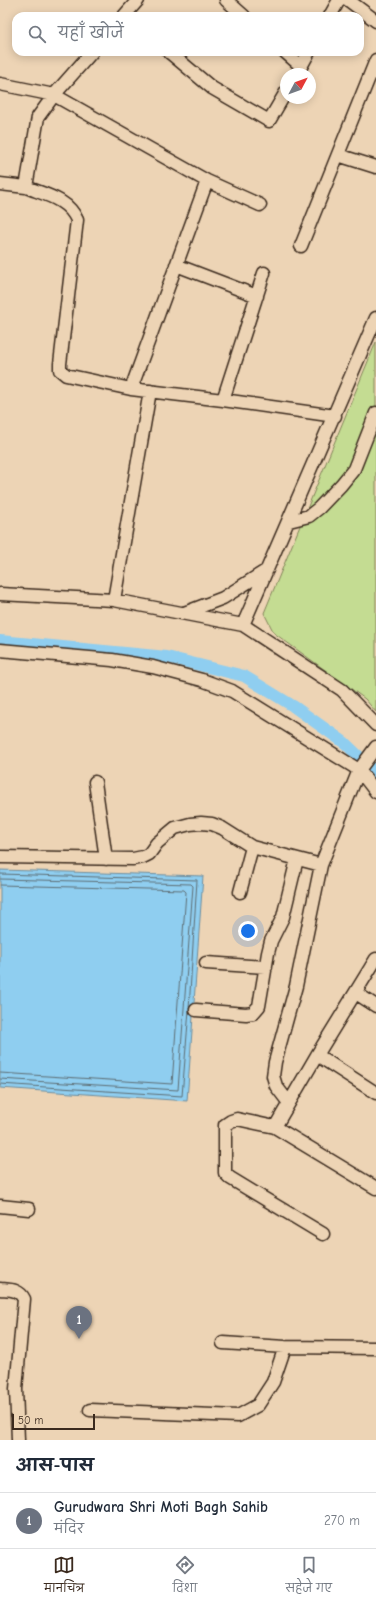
<!DOCTYPE html>
<html lang="hi">
<meta charset="utf-8">
<style>
:root{--surface:#fff;--page:#f6f6f7;--text:#1f2937;--muted:#747a83;--line:#e0e1e3;--accent:#3b2a1e}
body{margin:0;font-family:"Comic Neue","Playpen Sans Deva",sans-serif;background:var(--page);color:var(--text)}
.compass{position:absolute;left:280px;top:68px;width:36px;height:36px;border-radius:50%;background:var(--surface);box-shadow:0 2px 10px #0003;rotate:49deg}
.scale{position:absolute;left:12px;bottom:10px;width:83px;box-sizing:border-box;padding-left:4px;border:2px solid #3b2a1e;border-top:0;font-size:11px;line-height:14px;white-space:nowrap;color:#3b2a1e;-webkit-text-stroke:3px #edd4b5;paint-order:stroke}
.you{position:absolute;left:248px;top:931px;width:14px;height:14px;margin:-10px;border:3px solid #fff;border-radius:50%;background:#1a73e8;box-shadow:0 0 0 6px #1a73e833}
.badge{display:grid;place-items:center;width:26px;height:26px;border-radius:50%;background:var(--accent);color:#fff;font-size:13px;font-weight:700}
.pin{position:absolute;translate:-50% -33px;filter:drop-shadow(0 1px 2px #0008)}
.pin::after{content:'';position:absolute;top:21px;width:14px;height:12px;background:inherit;clip-path:polygon(0 0,100% 0,50% 100%)}
.list{margin:0;padding:0;list-style:none}
h2{display:flex;justify-content:space-between;align-items:center;height:52px;margin:0;padding:0 16px;font-size:17px}
h2 small{font-size:13px;font-weight:400;color:var(--muted)}
.list li{display:grid;grid-template-columns:26px 1fr auto;gap:12px;align-items:center;box-sizing:border-box;height:56px;padding:0 16px;border-top:1px solid var(--line)}
.list b{display:block;font-size:15px;white-space:nowrap}
.list p{margin:0;font-size:13px;white-space:nowrap;color:var(--muted)}
.list em{font-size:13px;font-style:normal;color:var(--muted)}
.icon{flex:none;width:22px;height:22px;fill:none;stroke:currentColor;stroke-width:2;stroke-linecap:round;stroke-linejoin:round}
.map{position:relative;flex:none;width:376px;height:1440px;overflow:hidden}
.search{position:absolute;background:var(--surface);box-shadow:0 2px 10px #0003;left:12px;right:12px;top:12px;height:44px;display:flex;align-items:center;gap:10px;box-sizing:border-box;padding:0 14px;border-radius:12px;color:var(--muted);font-size:15px}
.sheet{height:108px;background:var(--surface)}
nav{display:flex;justify-content:space-around;align-items:center;box-sizing:border-box;height:56px;border-top:1px solid var(--line);background:var(--surface);font-size:11px;color:var(--muted)}
nav a{display:grid;justify-items:center;gap:2px}
nav .on{color:var(--accent)}
.map>svg:first-child{display:block}
.green{fill:#c4dc92;stroke:#808358}
.water{fill:#8fcef0;stroke:#6d8c9c}
.lines{fill:none;stroke-linecap:round;stroke-linejoin:round}
.shore{stroke:#5d6c72;stroke-width:1}
.canal{stroke:#8fcef0;stroke-width:12}
.minor-casing{stroke:#3b2a1e;stroke-width:15}
.minor{stroke:#edd4b5;stroke-width:12}
</style>
<div class="map">
<svg width="376" height="1440" viewBox="0 0 376 1440">
<rect width="100%" height="100%" fill="#edd4b5"/>
<filter id="ink" filterUnits="userSpaceOnUse"><feTurbulence type="fractalNoise" baseFrequency=".025" numOctaves="2"/><feDisplacementMap in="SourceGraphic" scale="8" xChannelSelector="R" yChannelSelector="G"/><feConvolveMatrix kernelMatrix="1 2 1 2 8 2 1 2 1" color-interpolation-filters="sRGB"/></filter>
<g filter="url(#ink)">
<path class="green" d="M376,342V712L365,699L274,633L264,613Z"/>
<path class="water" d="M0,870L203,876L187,1101L0,1088Z"/>
<g class="lines">
<path class="shore" d="M0,874L197,880L189,1009
M0,879L191,884L193,886L178,1090L0,1079
M0,885L184,890L186,892L172,1084L0,1073
M0,1084L182,1096L189,1010"/>
<path class="canal" d="M0,641L167,657L244,676L293,706L345,743L376,773"/>
<defs>
<path id="minor" d="M226,0L244,16
M348,0L376,21
M124,16L138,0
M330,16L339,0
M92,52L54,95L38,117L26,187C46,195 68,199 77,220L60,364V370L66,375L131,389L207,181
M169,52L212,88L269,121L286,92
M285,52L301,66
M297,74L309,52
M0,84L54,95L207,181L260,205
M338,155L376,167
M0,184L26,187
M301,246L376,60
M176,265L257,296
M131,389L223,400L335,416
M223,400L264,273
M289,521L309,516L319,508L341,485L354,469L376,413
M0,594L114,600L243,625L376,318
M114,600L150,391
M184,613L223,598L267,570
M243,625L342,690L376,725
M0,650L112,660L153,667L202,680L232,691L359,770L376,792
M95,782L106,859
M0,857L133,859L143,857L149,854L157,843L175,828L190,824L201,823L212,824L222,828L252,847L321,865
M240,892L252,847
M206,963L266,967
M356,993L376,1006
M196,1010L246,1014L253,1013L259,1006L268,953L271,941L283,917L297,859
M317,1055L376,1093
M289,1103L276,1086L273,1076L275,1062L296,986L321,865L359,770L376,747
M275,1127L317,1055L376,959
M0,1206L29,1209
M323,1234L230,1178L225,1173V1125L231,1121L237,1119L275,1127L376,1188
M0,1289C10,1290 19,1289 24,1299L16,1389L18,1440
M223,1343L285,1347L376,1348
M90,1410L238,1416L258,1405L273,1382L285,1347"/>
</defs>
<use href="#minor" class="minor-casing"/>
<use href="#minor" class="minor"/>
</g>
</g>
</svg>
<svg class="compass" viewBox="-18 -18 36 36"><path d="M0-13l5 13h-10z" fill="#e53935"/><path d="M0 13l5-13h-10z" fill="#747a83"/></svg>
<div class="scale">50 m</div>
<div class="you"></div>
<div class="pin badge" style="left:79px;top:1339px;background:#6b7280">1</div>
<div class="search"><svg class="icon" aria-label="search" viewBox="0 0 24 24"><circle cx="10" cy="10" r="6"/><path d="M15 15l6 6"/></svg>यहाँ खोजें</div>
</div>
<section class="sheet">
<h2>आस-पास<small></small></h2>
<ul class="list">
<li><span class="badge" style="background:#6b7280">1</span><div><b>Gurudwara Shri Moti Bagh Sahib</b><p>मंदिर</p></div><em>270 m</em></li>
</ul>
</section>
<nav>
<a class="on"><svg class="icon" aria-label="map" viewBox="0 0 24 24"><path d="M3 6l6-2 6 2 6-2v14l-6 2-6-2-6 2zM9 4v14M15 6v14"/></svg>मानचित्र</a>
<a><svg class="icon" aria-label="directions" viewBox="0 0 24 24"><path d="M12 3l9 9-9 9-9-9zM9 14v-3h6M13 9l2 2-2 2"/></svg>दिशा</a>
<a><svg class="icon" aria-label="saved" viewBox="0 0 24 24"><path d="M7 4h10v16l-5-4-5 4z"/></svg>सहेजे गए</a>
</nav>
